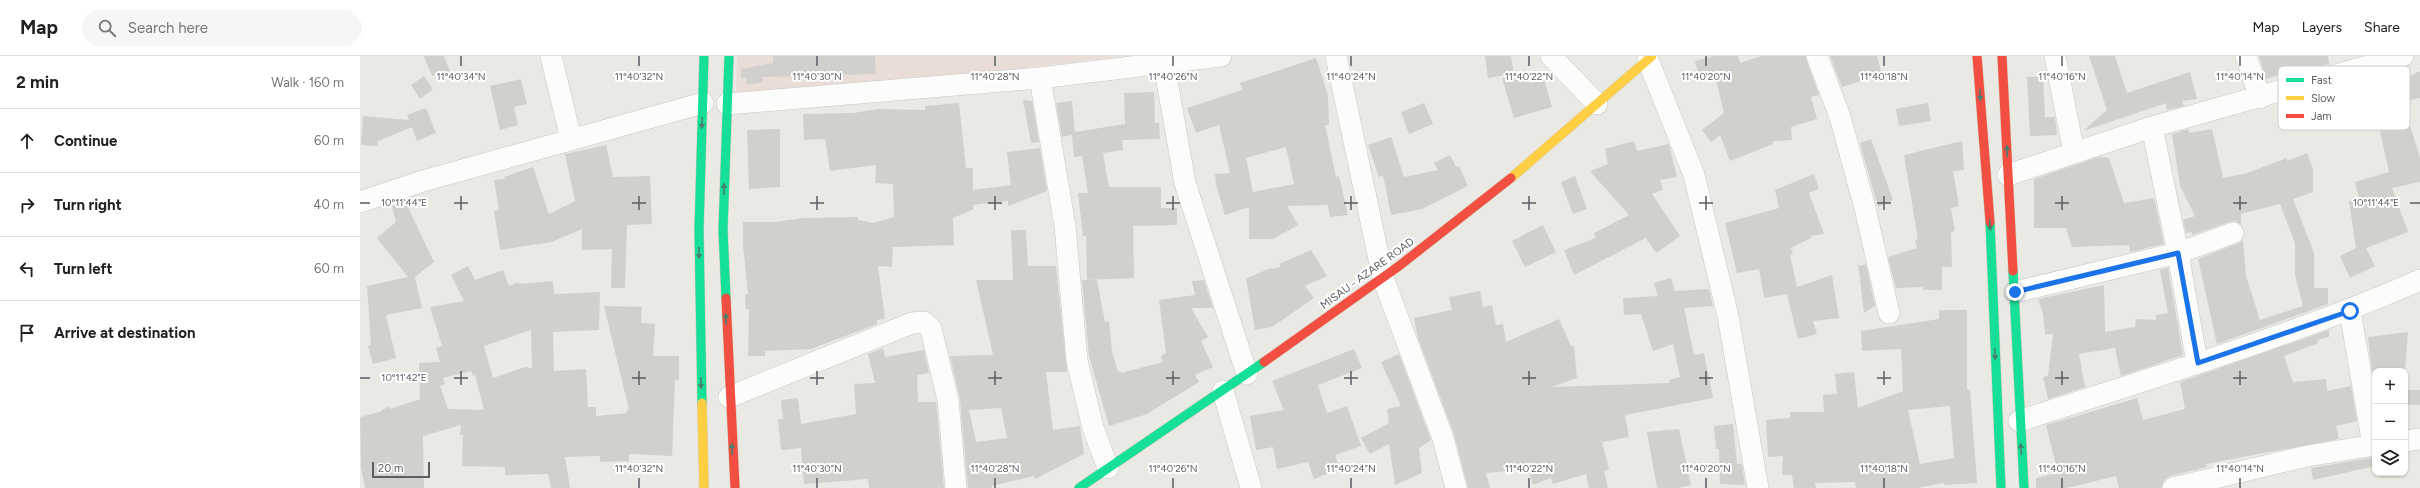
<!DOCTYPE html>
<meta charset="utf-8">
<style>
:root{--surface:#fff;--page:#f6f6f6;--text:#202124;--muted:#757577;--line:#e0e0e0}
body{margin:0;font-family:Figtree,sans-serif;background:var(--page);color:var(--text)}
.controls{position:absolute;right:12px;bottom:12px;display:grid;overflow:hidden;border-radius:8px;box-shadow:0 1px 3px #0004}
.controls button{width:36px;height:36px;display:grid;place-items:center;padding:0;border:0;border-bottom:1px solid var(--line);background:var(--surface);color:var(--text);font:20px sans-serif}
.scale{position:absolute;left:12px;bottom:10px;width:58px;box-sizing:border-box;padding-left:4px;border:2px solid #5a5d62;border-top:0;font-size:11px;line-height:14px;white-space:nowrap;color:#5a5d62;-webkit-text-stroke:3px #fff;paint-order:stroke}
.stop{position:absolute;width:12px;height:12px;margin:-9px;border:3px solid #1a73e8;border-radius:50%;background:#fff}
.stop.end{background:#1a73e8;border-color:#fff;box-shadow:0 1px 4px #0008}
.list{margin:0;padding:0;list-style:none}
h2{display:flex;justify-content:space-between;align-items:center;height:52px;margin:0;padding:0 16px;font-size:17px}
h2 small{font-size:13px;font-weight:400;color:var(--muted)}
.list li{display:grid;grid-template-columns:26px 1fr auto;gap:12px;align-items:center;box-sizing:border-box;height:64px;padding:0 16px;border-top:1px solid var(--line)}
.list b{display:block;font-size:15px;white-space:nowrap}
.list em{font-size:13px;font-style:normal;color:var(--muted)}
.icon{flex:none;width:22px;height:22px;fill:none;stroke:currentColor;stroke-width:2;stroke-linecap:round;stroke-linejoin:round}
.map{position:relative;flex:none;width:2060px;height:432px;overflow:hidden}
header{display:flex;align-items:center;gap:24px;box-sizing:border-box;height:56px;padding:0 20px;background:var(--surface);border-bottom:1px solid var(--line)}
header strong{font-size:19px}
nav{display:flex;gap:22px;margin-inline-start:auto;font-size:14px}
.search{width:280px;height:36px;background:var(--page);display:flex;align-items:center;gap:10px;box-sizing:border-box;padding:0 14px;border-radius:22px;color:var(--muted);font-size:15px}
main{display:flex}
aside{flex:1;background:var(--surface)}
.map>svg:first-child{display:block}
.medical{fill:#eaddd8}
.building{fill:#d1d0cd;fill-rule:evenodd}
.lines{fill:none;stroke-linecap:round;stroke-linejoin:round}
.street-casing{stroke:#c6c6c5;stroke-width:22}
.fast-casing{stroke:#d2cbb1;stroke-width:10}
.slow-casing{stroke:#d2cbb1;stroke-width:10}
.jam-casing{stroke:#d2cbb1;stroke-width:10}
.street{stroke:#fcfcfb;stroke-width:21}
.fast{stroke:#16e098;stroke-width:9}
.slow{stroke:#ffcf43;stroke-width:9}
.jam{stroke:#f24e42;stroke-width:9}
.oneway{fill:#497e70}
.route{stroke:#1a73e8;stroke-width:5}
.ticks{fill:none;stroke:#5a5d62;stroke-width:1.5}
.labels{text-anchor:middle;stroke-width:4;stroke-linejoin:round;paint-order:stroke}
.street-label{font-size:11px;fill:#5a5d62;stroke:#fff}
.key{fill:#fff;stroke:#ceced0;stroke-width:1}
.key-label{font-size:11px;fill:#5a5d62}
.ticks-label{font-size:10px;text-anchor:middle;fill:#5a5d62;stroke:#fff;stroke-width:4;stroke-linejoin:round;paint-order:stroke}
</style>
<header>
<strong>Map</strong>
<div class="search"><svg class="icon" aria-label="search" viewBox="0 0 24 24"><circle cx="10" cy="10" r="6"/><path d="M15 15l6 6"/></svg>Search here</div>
<nav><a>Map</a><a>Layers</a><a>Share</a></nav>
</header>
<main>
<aside>
<h2>2 min<small>Walk · 160 m</small></h2>
<ul class="list">
<li><svg class="icon" aria-label="ahead" viewBox="0 0 24 24"><path d="M12 20V5M6 11l6-6 6 6"/></svg><div><b>Continue</b></div><em>60 m</em></li>
<li><svg class="icon" aria-label="right" viewBox="0 0 24 24"><path d="M7 20v-9h11M14 6l5 5-5 5"/></svg><div><b>Turn right</b></div><em>40 m</em></li>
<li><svg class="icon" aria-label="left" viewBox="0 0 24 24"><path d="M17 20v-9H6M10 6l-5 5 5 5"/></svg><div><b>Turn left</b></div><em>60 m</em></li>
<li><svg class="icon" aria-label="arrive" viewBox="0 0 24 24"><path d="M6 21V4h12l-3 4 3 4H6"/></svg><div><b>Arrive at destination</b></div></li>
</ul>
</aside>
<div class="map">
<svg width="2060" height="432" viewBox="0 0 2060 432">
<rect width="100%" height="100%" fill="#eae9e4"/>
<path class="medical" d="M377,0H763L607,19L376,39Z"/>
<path class="building" d="M64,0H84L91,18L72,20Z
M413,0H515L516,18L402,21L403,26L387,29L386,22H381V13L413,7Z
M1125,0H1151L1154,18L1128,22Z
M1354,0H1378L1380,7L1401,0H1445L1459,39L1451,41L1457,63L1431,71L1432,84L1413,85V88L1370,105L1360,79L1351,86L1342,74L1364,57L1355,20L1340,24L1335,5Z
M1470,0H1517L1522,18L1482,31Z
M1729,0H1755L1767,37L1830,16L1837,43L1822,45L1824,50L1807,54L1806,47L1723,75L1747,54Z
M1899,0H1968L1969,8L1953,13L1952,9L1906,23Z
M956,2L968,39L969,69H965L976,121L979,120L988,159L970,161L968,149L927,150L938,169L913,183H889V151L865,159L856,129L855,118L870,117L859,69L836,77L827,52L882,34L880,27ZM926,91L934,128L893,136L886,102Z
M1165,15L1169,27L1184,23L1192,51L1154,62L1142,22Z
M2060,15V42L2031,49L2026,36L2042,29L2040,25Z
M64,20L73,33L60,43L51,29Z
M1683,20L1685,61H1695L1697,79L1670,80L1667,21Z
M161,23L167,48L154,51L158,69L140,74L130,30Z
M794,36L795,67H799L800,83L762,84L763,94L743,97L749,131H801V152H817V169L773,170L774,222L727,224L726,180H723L718,137H728L722,100L714,101L712,79L702,81L696,47L712,45L715,76L765,68L764,37Z
M663,44L672,45L679,86L671,87Z
M599,47L606,112H613V134L651,129L647,96L680,92L687,135L648,150V145L613,149L614,153L593,162L594,189L533,191L532,211L518,210L525,263L517,264V268L451,293L405,295V300H388L389,253H386L385,239L388,238L383,189V166H415L443,162L498,161V164L513,167L534,161L533,128L515,127L516,109L470,115L465,83L444,84L443,58L494,57L518,53L565,54V50Z
M1064,47L1073,68L1049,78L1041,56Z
M1568,47L1571,65L1539,70L1536,53Z
M66,52L76,77L57,85L52,71L18,85L17,90L1,89L3,60L49,64L47,59Z
M2047,60L2060,102V126L2032,132L2048,176L2006,192L2015,210L1990,222L1980,200L1996,192L1989,145L1999,143L1995,126L2029,116L2019,70Z
M420,73V131L389,133L387,74Z
M1829,73V77L1852,73L1863,122L1887,117L1927,102V105L1947,97L1953,113V136L1933,143L1954,197V232H1968V248L1857,288L1838,203L1877,188L1883,184L1886,220L1900,264L1943,250L1935,219V187L1920,148L1881,158V169L1875,165L1869,166L1832,179V176L1826,177L1823,164L1835,160L1820,130L1812,78Z
M1031,81L1044,121L1078,114L1074,107L1090,99L1096,111L1099,110L1108,130L1062,153L1031,159L1023,119L1019,121L1008,89Z
M1511,83L1533,144L1518,151L1500,87Z
M1274,85L1277,95L1309,88L1317,121L1300,124L1303,134L1292,138L1320,180L1296,197L1286,182L1214,219L1204,194L1236,182L1234,177L1269,159L1230,115L1248,108L1245,93Z
M1602,85L1604,114L1593,115L1599,150L1591,152L1595,175L1591,176L1592,211H1582V234H1563V231L1536,232L1528,201L1557,192L1555,184L1558,183L1544,99Z
M246,89L253,121L290,120L292,168L267,169L265,232H251L252,193L222,194V173L192,186L140,194L134,155L139,154L134,124L145,123L144,121L173,111L189,158L215,145L205,98Z
M1739,101L1749,102L1764,147L1794,142L1804,188L1770,196L1769,189L1712,191L1706,172H1674V123Z
M1454,118L1459,133L1449,137L1464,178L1451,180V182L1431,192L1433,198L1430,199L1437,231L1472,219L1479,262L1453,265L1457,278L1438,283L1427,238L1404,242L1399,213L1377,217L1365,167L1419,152L1415,134Z
M1215,120L1227,153L1213,158L1201,126Z
M46,147L74,206L55,221L62,252L26,259L36,302L13,308L8,290L11,289L7,230L48,221L17,182L36,166L32,150Z
M1183,169L1196,196L1165,211L1152,185Z
M651,174H666L668,210H696L707,316H686L693,374L720,370L724,398L675,423L674,420L632,430V432H608L600,343L590,300L633,299L616,224H653ZM641,352L647,382L616,386L609,354Z
M951,194L967,220L945,230L954,242L912,271L895,274L886,223L908,213L921,211L919,208Z
M1498,207L1500,210L1506,208L1515,250L1504,257Z
M108,210L115,224L143,214L149,230L159,226V228L193,225L194,238L240,236L239,274L193,276L194,315L226,313L228,351H236V360L267,357L266,354H269L244,250L282,251L281,267L295,268L293,300H319V324H315L312,400L269,398V405L240,406V400L205,401L210,432H191L188,418L145,419V411L102,410L103,379H100L101,369L63,380L64,432H5L1,412L0,361L20,356L28,350L30,353L60,343L59,307L80,306L76,292L82,290L70,251L104,245L91,219ZM171,274L172,312L165,311L133,322L124,290ZM111,315L113,320L115,319L124,354L88,353L80,330L85,328L83,322Z
M1808,212L1823,299L1761,320L1755,292L1719,298L1725,331L1688,343L1683,321L1688,320L1693,278H1685L1683,258L1678,243L1744,229L1745,276L1775,271L1776,263L1796,264V259L1808,257L1800,214Z
M1311,222L1315,235L1349,233L1353,250L1324,252L1334,299L1344,297L1353,342L1265,359L1269,381L1242,386L1249,413L1244,415L1248,432H1229L1226,418L1193,428L1191,422L1173,429L1168,413L1126,417L1130,432H1108L1094,378L1058,282L1054,262L1092,254L1089,241L1120,235L1123,251L1132,249L1136,269L1143,268L1146,286L1199,263L1211,290H1214L1217,322L1191,331L1310,327L1309,324L1320,321L1313,288L1293,295L1281,258L1264,259L1263,242L1298,240L1294,227Z
M722,224H737L745,266L749,265L752,295L758,316L761,315V317L803,306L801,300L806,297L799,244L835,239L832,225L844,224L853,252H831L848,281L841,285L853,311L835,319L839,326L787,358L749,370L729,300Z
M1579,254H1607V334H1610L1617,427L1584,429V427L1557,432H1496L1495,426L1455,427L1456,432H1434L1432,419H1422L1423,400L1408,401L1406,364L1430,362V356H1464L1463,339L1477,338L1475,318L1494,316L1498,352L1543,335L1541,293L1502,295L1501,275L1579,263ZM1590,350L1594,402L1560,408L1548,354Z
M1969,274V281L1957,284L1958,287L1924,300L1933,326L1966,323L1967,335L1991,330L1997,365L1976,370L1979,383L1846,408L1847,411L1810,420L1804,424L1801,432H1759L1756,420L1707,432H1676V422L1698,417L1686,369L1777,342L1783,364L1825,353L1820,326Z
M2048,276L2045,315H2012L2008,281Z
M523,292L525,301L564,294L569,317L557,319L558,346H576L584,432H509L508,423L444,428L441,392L421,394L418,363H423L421,344L438,342L441,368L496,358L494,328L515,327L508,298Z
M994,293L1002,312L958,329L967,357L987,350L1001,390L975,399L980,413L954,423L948,406L917,413L913,391L896,394L890,360L924,354L912,325Z
M1039,298L1071,384L1059,392L1062,417L1035,429L1029,388L1010,398L1001,382L1029,367L1027,353L1041,350L1021,306Z
M2045,334H2060V349H2045Z
M1373,368L1377,408H1382L1385,429L1360,428L1359,393H1356L1354,370Z
M1319,373L1331,429L1317,432H1297L1287,376Z
M2015,401V410L1953,424L1951,412Z"/>
<g class="lines">
<defs>
<path id="street" d="M191,0L211,83
M976,0L1023,222L1083,382L1096,432
M1191,0L1237,48
M1457,0L1480,61L1505,152L1529,257
M1695,0L1714,97
M1886,0L1900,42
M1288,4L1334,119L1368,260L1398,432
M804,8L825,127L887,318
M680,22L705,170L717,305L733,372L748,412
M367,48L680,22L861,0
M1792,71L1818,197L1837,307
M1648,119L1792,71L2043,0
M0,146L63,125L343,47
M1655,236L1818,197L1873,177
M1990,255L2013,389
M863,335L891,432
M369,341L552,267L564,266L571,273L588,344L596,432
M1659,365C1794,321 1930,281 2060,224
M2045,385L2060,383
M1813,432L1947,400L2015,389"/>
<path id="fast" d="M1630,166L1641,432
M1653,215L1664,432
M366,242L363,174L369,0
M342,347L339,174L344,0
M719,432L904,306"/>
<path id="slow" d="M1151,122L1292,0
M342,347L344,432"/>
<path id="jam" d="M1617,0L1630,166
M1642,0L1653,215
M366,242L375,432
M904,306L1039,210L1151,122"/>
</defs>
<use href="#street" class="street-casing"/>
<use href="#fast" class="fast-casing"/>
<use href="#slow" class="slow-casing"/>
<use href="#jam" class="jam-casing"/>
<use href="#street" class="street"/>
<use href="#fast" class="fast"/>
<use href="#slow" class="slow"/>
<use href="#jam" class="jam"/>
</g>
<defs><path id="oneway-solid" d="M-6-.8H1V-3.2L6.5 0L1 3.2V.8H-6Z"/></defs>
<g class="oneway">
<use href="#oneway-solid" transform="translate(1620 39) rotate(86)"/>
<use href="#oneway-solid" transform="translate(342 67) rotate(92)"/>
<use href="#oneway-solid" transform="translate(1647 95) rotate(-93)"/>
<use href="#oneway-solid" transform="translate(364 133) rotate(-88)"/>
<use href="#oneway-solid" transform="translate(1630 169) rotate(87)"/>
<use href="#oneway-solid" transform="translate(339 197) rotate(89)"/>
<use href="#oneway-solid" transform="translate(366 263) rotate(-92)"/>
<use href="#oneway-solid" transform="translate(1635 298) rotate(87)"/>
<use href="#oneway-solid" transform="translate(341 327) rotate(89)"/>
<use href="#oneway-solid" transform="translate(372 393) rotate(-93)"/>
<use href="#oneway-solid" transform="translate(1661 393) rotate(-94)"/>
</g>
<g class="lines">
<path class="route" d="M1655,236L1818,197L1838,307L1990,255"/>
</g>
<path class="ticks" d="M101,0V10M279,0V10M457,0V10M635,0V10M813,0V10M991,0V10M1169,0V10M1346,0V10M1524,0V10M1702,0V10M1880,0V10M101,140V154M279,140V154M457,140V154M635,140V154M813,140V154M991,140V154M1169,140V154M1346,140V154M1524,140V154M1702,140V154M1880,140V154M0,147H10M94,147H108M272,147H286M450,147H464M628,147H642M806,147H820M984,147H998M1162,147H1176M1339,147H1353M1517,147H1531M1695,147H1709M1873,147H1887M2050,147H2060M101,315V329M279,315V329M457,315V329M635,315V329M813,315V329M991,315V329M1169,315V329M1346,315V329M1524,315V329M1702,315V329M1880,315V329M0,322H10M94,322H108M272,322H286M450,322H464M628,322H642M806,322H820M984,322H998M1162,322H1176M1339,322H1353M1517,322H1531M1695,322H1709M1873,322H1887M279,422V432M457,422V432M635,422V432M813,422V432M991,422V432M1169,422V432M1346,422V432M1524,422V432M1702,422V432M1880,422V432"/>
<g class="labels">
<g class="street-label">
<text transform="translate(1007 217) rotate(-36)" y="4">MISAU - AZARE ROAD</text>
</g>
</g>
<rect x="1918" y="10" width="132" height="64" rx="6" class="key"/>
<rect x="1926" y="22" width="18" height="4" fill="#16e098"/>
<rect x="1926" y="40" width="18" height="4" fill="#ffcf43"/>
<rect x="1926" y="58" width="18" height="4" fill="#f24e42"/>
<g class="key-label">
<text x="1951" y="28">Fast</text>
<text x="1951" y="46">Slow</text>
<text x="1951" y="64">Jam</text>
</g>
<g class="ticks-label">
<text x="101" y="24">11°40'34"N</text>
<text x="279" y="24">11°40'32"N</text>
<text x="457" y="24">11°40'30"N</text>
<text x="635" y="24">11°40'28"N</text>
<text x="813" y="24">11°40'26"N</text>
<text x="991" y="24">11°40'24"N</text>
<text x="1169" y="24">11°40'22"N</text>
<text x="1346" y="24">11°40'20"N</text>
<text x="1524" y="24">11°40'18"N</text>
<text x="1702" y="24">11°40'16"N</text>
<text x="1880" y="24">11°40'14"N</text>
<text x="2016" y="150">10°11'44"E</text>
<text x="44" y="150">10°11'44"E</text>
<text x="44" y="325">10°11'42"E</text>
<text x="279" y="416">11°40'32"N</text>
<text x="457" y="416">11°40'30"N</text>
<text x="635" y="416">11°40'28"N</text>
<text x="813" y="416">11°40'26"N</text>
<text x="991" y="416">11°40'24"N</text>
<text x="1169" y="416">11°40'22"N</text>
<text x="1346" y="416">11°40'20"N</text>
<text x="1524" y="416">11°40'18"N</text>
<text x="1702" y="416">11°40'16"N</text>
<text x="1880" y="416">11°40'14"N</text>
</g>
</svg>
<div class="controls">
<button>+</button>
<button>−</button>
<button><svg class="icon" aria-label="layers" viewBox="0 0 24 24"><path d="M12 4l9 5-9 5-9-5zM3 14l9 5 9-5"/></svg></button>
</div>
<div class="scale">20 m</div>
<div class="stop" style="left:1990px;top:255px"></div>
<div class="stop end" style="left:1655px;top:236px"></div>
</div>
</main>
